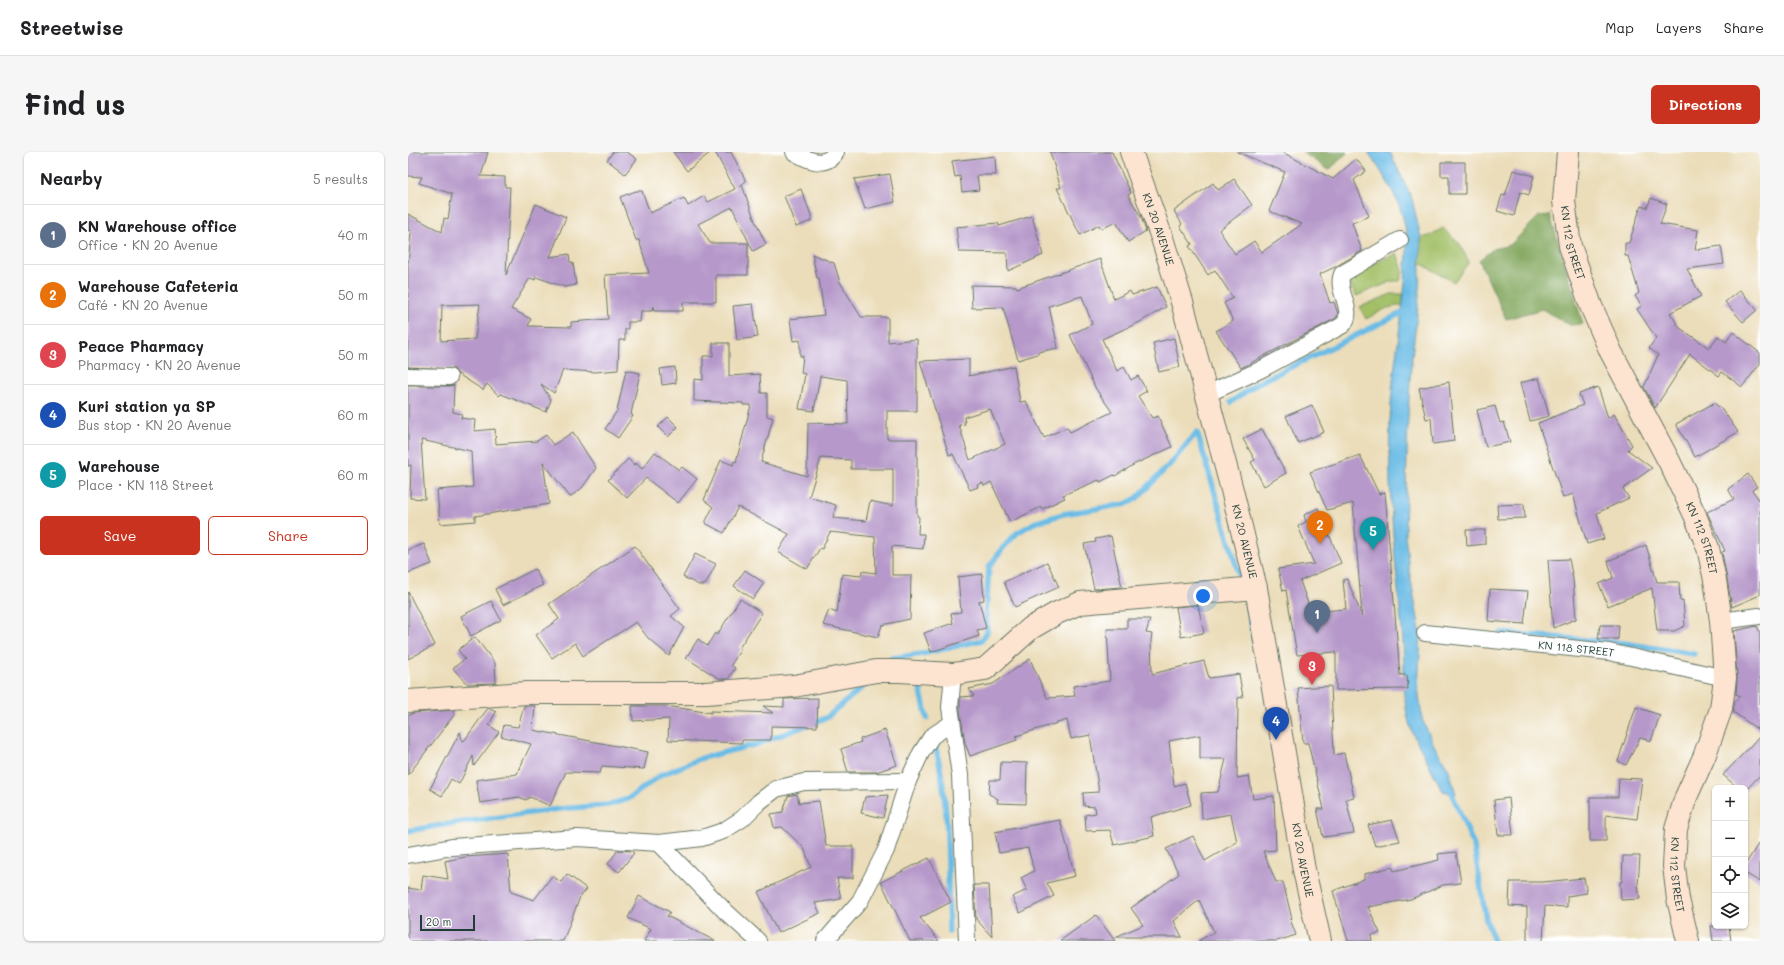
<!DOCTYPE html>
<meta charset="utf-8">
<style>
:root{--surface:#fff;--page:#f6f6f6;--text:#202124;--muted:#757577;--line:#e0e0e0;--accent:#c8321e}
body{margin:0;font-family:Mali,sans-serif;background:var(--page);color:var(--text)}
.controls{position:absolute;right:12px;bottom:12px;display:grid;overflow:hidden;border-radius:6px;box-shadow:0 1px 3px #0004}
.controls button{width:36px;height:36px;display:grid;place-items:center;padding:0;border:0;border-bottom:1px solid var(--line);background:var(--surface);color:var(--text);font:20px sans-serif}
.scale{position:absolute;left:12px;bottom:10px;width:55px;box-sizing:border-box;padding-left:4px;border:2px solid #1f3d34;border-top:0;font-size:11px;line-height:14px;white-space:nowrap;color:#1f3d34;-webkit-text-stroke:3px #fff;paint-order:stroke}
.you{position:absolute;left:795px;top:444px;width:14px;height:14px;margin:-10px;border:3px solid #fff;border-radius:50%;background:#1a73e8;box-shadow:0 0 0 6px #1a73e833}
.badge{display:grid;place-items:center;width:26px;height:26px;border-radius:50%;background:var(--accent);color:#fff;font-size:13px;font-weight:700}
.pin{position:absolute;translate:-50% -33px;filter:drop-shadow(0 1px 2px #0008)}
.pin::after{content:'';position:absolute;top:21px;width:14px;height:12px;background:inherit;clip-path:polygon(0 0,100% 0,50% 100%)}
.list{margin:0;padding:0;list-style:none}
h2{display:flex;justify-content:space-between;align-items:center;height:52px;margin:0;padding:0 16px;font-size:17px}
h2 small{font-size:13px;font-weight:400;color:var(--muted)}
.list li{display:grid;grid-template-columns:26px 1fr auto;gap:12px;align-items:center;box-sizing:border-box;height:60px;padding:0 16px;border-top:1px solid var(--line)}
.list b{display:block;font-size:15px;white-space:nowrap}
.list p{margin:0;font-size:13px;white-space:nowrap;color:var(--muted)}
.list em{font-size:13px;font-style:normal;color:var(--muted)}
.actions{display:flex;gap:8px;padding:12px 16px}
.actions a{flex:1;padding:9px 0;border:1px solid var(--accent);border-radius:6px;text-align:center;font-size:14px;color:var(--accent)}
.actions .main{background:var(--accent);color:#fff}
.icon{flex:none;width:22px;height:22px;fill:none;stroke:currentColor;stroke-width:2;stroke-linecap:round;stroke-linejoin:round}
.map{position:relative;flex:none;width:1352px;height:789px;overflow:hidden;border-radius:6px}
header{display:flex;align-items:center;gap:24px;box-sizing:border-box;height:56px;padding:0 20px;background:var(--surface);border-bottom:1px solid var(--line)}
header strong{font-size:19px}
nav{display:flex;gap:22px;margin-inline-start:auto;font-size:14px}
.intro{display:flex;align-items:center;justify-content:space-between;box-sizing:border-box;height:96px;padding:0 24px}
h1{margin:0;font-size:28px}
.button{padding:10px 18px;border-radius:6px;background:var(--accent);color:#fff;font-size:14px;font-weight:700}
main{display:flex;gap:24px;padding:0 24px}
aside{flex:1;background:var(--surface);border-radius:6px;box-shadow:0 1px 3px #0004}
.map>svg:first-child{display:block}
.green{fill:#a2bf66;stroke:#607e4d}
.forest{fill:#81a65b;stroke:#507248}
.water{fill:#6abce6;stroke:#447c8d}
.lines{fill:none;stroke-linecap:round;stroke-linejoin:round}
.stream{stroke:#6abce6;stroke-width:5.5}
.building{fill:#b699ca;fill-rule:evenodd}
.street-casing{stroke:#667563;stroke-width:18}
.secondary-casing{stroke:#667563;stroke-width:24}
.street{stroke:#fff;stroke-width:16}
.secondary{stroke:#fde4d1;stroke-width:22}
.labels{text-anchor:middle;stroke-width:3;stroke-linejoin:round;paint-order:stroke}
.street-label{font-size:11px;fill:#1f3d34;stroke:#fff}
</style>
<header>
<strong>Streetwise</strong>
<nav><a>Map</a><a>Layers</a><a>Share</a></nav>
</header>
<div class="intro"><h1>Find us</h1><a class="button">Directions</a></div>
<main>
<aside>
<h2>Nearby<small>5 results</small></h2>
<ul class="list">
<li><span class="badge" style="background:#5c6f8a">1</span><div><b>KN Warehouse office</b><p>Office · KN 20 Avenue</p></div><em>40 m</em></li>
<li><span class="badge" style="background:#e8710a">2</span><div><b>Warehouse Cafeteria</b><p>Café · KN 20 Avenue</p></div><em>50 m</em></li>
<li><span class="badge" style="background:#e0444e">3</span><div><b>Peace Pharmacy</b><p>Pharmacy · KN 20 Avenue</p></div><em>50 m</em></li>
<li><span class="badge" style="background:#1a4fb4">4</span><div><b>Kuri station ya SP</b><p>Bus stop · KN 20 Avenue</p></div><em>60 m</em></li>
<li><span class="badge" style="background:#0f9aa8">5</span><div><b>Warehouse</b><p>Place · KN 118 Street</p></div><em>60 m</em></li>
</ul>
<div class="actions"><a class="main">Save</a><a>Share</a></div>
</aside>
<div class="map">
<svg width="1352" height="789" viewBox="0 0 1352 789">
<rect width="100%" height="100%" fill="#fff"/>
<filter id="ink" filterUnits="userSpaceOnUse"><feTurbulence type="fractalNoise" baseFrequency=".025" numOctaves="2"/><feDisplacementMap in="SourceGraphic" scale="8" xChannelSelector="R" yChannelSelector="G"/><feConvolveMatrix kernelMatrix="1 2 1 2 8 2 1 2 1" color-interpolation-filters="sRGB"/></filter>
<filter id="wash" filterUnits="userSpaceOnUse"><feTurbulence type="fractalNoise" baseFrequency=".012" numOctaves="4" result="noise"/><feDisplacementMap in="SourceGraphic" scale="16" xChannelSelector="R" yChannelSelector="G"/><feGaussianBlur stdDeviation="0.9" result="paint"/><feColorMatrix in="noise" values="0 0 0 0 0 0 0 0 0 0 0 0 0 0 0 0 0 1.4 0 .05"/><feComposite in="paint" operator="in"/></filter>
<g filter="url(#wash)">
<rect width="100%" height="100%" fill="#ebddb9"/>
<path class="green" d="M1035,76L1051,91L1061,110L1046,130L1012,111L1013,86L1021,84Z
M989,101L995,119L992,129H985L948,144L941,129L942,123Z
M983,142H995V153L979,156L958,167L952,155Z"/>
<path class="forest" d="M894,0H940L921,18Z
M1142,63L1175,172L1162,173L1134,157L1098,167L1071,108L1085,97L1102,93L1131,64Z"/>
<path class="water" d="M960,0H982L1004,47L1013,86L1011,145L1003,214L1000,264L997,382L1001,417L1013,484L1010,535L1014,567L1027,595L1041,618L1048,642L1035,639C1028,627 1022,614 1015,601C1010,591 1004,583 1001,571C994,546 997,515 995,489C988,415 979,342 982,268C984,221 993,176 997,130C998,111 1001,92 997,74C992,47 975,22 960,0Z"/>
<g class="lines">
<path class="stream" d="M823,250L850,231L1000,158
M789,280L834,433
M839,451L846,486
M1093,481L1215,491L1286,502
M478,513L484,506L514,502L574,488L579,480L578,461L581,415L595,396L609,381L626,371L655,362L718,352L729,346L763,311L789,280
M512,525V536L519,566
M526,590C543,647 539,720 541,780
M1041,635L1066,694L1078,768L1086,789
M0,679L34,673L151,657L200,653L220,647L253,623L294,606L349,592L418,566L463,528"/>
</g>
<g id="blocks">
<path class="building" d="M0,0H80L73,24L97,25V35H102L98,123L128,52L158,65L142,105L161,102L162,110L165,111L168,133L157,135L128,125L127,128L122,126L103,157L123,167L120,174L163,175V170L200,167L197,123L241,121L231,88H228L212,45L228,39H234L242,61L276,46L280,54L296,44L300,50L327,37L307,0H323L338,29L331,35L334,33L347,69L358,92L345,99L324,55L290,72L302,91H340V123H308V150H275V159H246L245,154L244,159H233L232,170H220V177H217V188H211L210,218L187,220L155,218L146,241L133,232L143,248L138,260L93,242L91,244L79,232L75,238L50,222L46,217L0,215V113L3,80L0,78V62L34,80L36,66L40,67L44,42L11,31L14,25L0,24ZM72,152L67,187L33,189L34,153Z
M205,0H219L229,7L217,22L199,8Z
M265,0H303L279,19Z
M642,0H704L723,41L720,43L733,65L738,79L720,90L708,70L693,77L691,73L672,83L649,36H653Z
M829,0H874L925,27L948,7L958,19L946,28L961,64L944,71L954,99L927,115L912,122L922,151L926,150L930,162L928,166L833,216L808,179L825,169L816,151L825,146L807,118L800,123L781,94L784,92L772,74L774,72L766,59L805,31L810,38L826,27L844,53L811,78L827,102L846,89L854,100L894,72L861,59L877,20Z
M587,4L588,23H569L571,38L554,40L552,24L547,25L544,9Z
M1033,10H1057V42H1041V24H1033Z
M1105,18L1126,24L1121,43L1112,40L1106,64L1089,59L1094,43L1097,44Z
M482,22L487,50L457,57L446,27Z
M393,37L403,63V69L388,75L376,44Z
M1243,46L1259,52L1252,72L1290,78L1287,98L1313,94L1316,112L1279,117L1293,144L1262,161L1272,176L1301,196L1310,184L1318,190L1325,180L1352,201V212L1334,235L1314,220L1311,224L1282,202L1247,256L1236,235L1250,203L1241,196L1248,186L1229,157L1234,154L1227,144L1231,141L1220,104H1217V91H1221L1233,54L1239,56Z
M624,64L635,103L600,119L599,101L551,100L548,75L590,71L591,74Z
M404,102L426,111L432,130L453,165H480V190L509,187V259H479V287H509V364L511,365L510,382H516L515,397L484,394V423H503L502,467L474,473L470,485L415,473L421,458L429,461L434,422L453,424L454,419L468,421L467,385L422,380L414,397L412,396L399,417L370,400L381,382L330,355L316,381L297,371L305,355L296,348L313,308L325,313L326,309L328,310L343,253H335V251L286,249V227L295,228V204H305V191H321V224L352,222L353,241H359V264L365,266L353,310L399,324L400,271L440,272L439,228L412,224L406,259L391,257L397,222L393,221L395,204H392V188L385,189L382,167L416,163L411,126H409ZM413,306L443,308V317H485V354L462,349L458,369L425,366L428,353L401,345Z
M692,107L706,147L722,139L724,143L749,135L758,155L732,170L694,187L709,219L716,215L723,228L730,224L739,239L730,244L744,266L750,264L764,295L727,312L707,324L706,323L692,330L691,328L655,343L657,346L634,357L633,355L602,370L583,330L576,334L575,331L569,333L570,335L562,338L545,302L541,303L512,209L561,207V224L606,214L612,250L618,249L636,286L659,275L662,280L704,260L688,237L662,183L684,172L674,144L641,154L650,196L630,200V202L610,208L595,155L564,156L563,133L608,134L609,136ZM582,257L597,292L562,308L551,273L557,272L556,265Z
M1332,138L1349,158L1335,170L1317,150Z
M345,152L350,185L329,188L325,154Z
M766,186L772,215L751,220L745,191Z
M267,215L268,231L254,233L252,217Z
M218,218L232,221L223,262L225,264L210,286L197,277L209,259Z
M1131,226L1141,264L1122,269L1112,231Z
M1041,230L1046,289L1025,292L1023,266L1018,267L1011,236Z
M46,233L45,260L54,262L53,266L67,268L66,279L87,277L88,292L129,289L138,283L145,293L165,280L188,316L174,336L162,345L135,310L141,352L67,364V369L32,372L29,338L65,335L63,299L13,288L17,347L2,346L3,313L0,314V234H41Z
M1190,235L1200,266L1206,262L1224,293L1220,298L1244,316L1215,337L1221,346L1189,361L1196,387L1179,392L1165,342L1155,346L1130,271L1175,253L1171,242Z
M1306,251L1314,257L1330,280L1287,305L1268,272Z
M904,253L916,280L890,291L878,264Z
M1087,254L1092,271L1096,270L1102,290L1078,295L1069,258Z
M260,265L270,275L260,285L250,275Z
M854,277L878,321L856,334L843,310L847,308L835,287Z
M247,300L271,318L274,315L289,327L270,351L238,326L219,346L200,328L220,307L226,313L228,311L234,317Z
M952,303L971,342L977,340L992,523H999L1000,537L928,538V500L889,503L878,438L875,439L870,417L906,412L890,374L898,370L896,363L910,356L933,411L892,429L903,460L938,457L935,428L939,427L954,464L945,351L919,358L902,320Z
M1340,322L1349,335L1344,338L1352,349V443L1324,455L1314,400L1317,399L1299,360L1326,347L1320,337Z
M1116,352L1117,366L1090,367L1089,353Z
M1058,378H1077V392L1059,394Z
M703,384L714,435L686,437L676,392L688,390L687,387Z
M16,392L24,412L0,421V398Z
M1238,393L1249,430H1271L1272,449L1275,448L1277,474L1266,479H1249L1244,436L1200,454L1191,432L1205,426L1200,409Z
M227,394L272,457L263,464L276,475L261,504L240,486L228,470L175,504L167,491L144,506L128,483L151,467L141,452Z
M287,402L308,412L297,433H291L275,425Z
M1161,407L1165,427L1168,467L1145,476L1140,408Z
M639,410L651,435L607,455L596,430Z
M127,417L135,433L95,453L87,437Z
M337,418L356,431L345,447L326,434Z
M574,422L576,448L571,449L578,476L569,478L571,484L523,500L516,481L545,471L543,462L553,460L550,425Z
M1082,437L1120,439L1116,472L1080,469Z
M0,440L27,493L0,507Z
M332,447L354,461L331,496L333,497L323,513L327,516L320,527H312L278,506L290,487L299,494L307,481L309,483Z
M83,449L93,468L63,484L53,464Z
M790,453L796,481L773,485L768,455Z
M719,467H742L738,481L744,482L743,488L744,522L796,509L801,526L831,522L835,545L830,546L829,626L841,624L845,647L866,644L868,698L855,699L868,730H875L884,767H882L888,783L869,789H790L806,780L791,748L766,769L774,785H707L735,773L723,756L771,722L758,697L785,684L797,709L829,690L823,662L794,667L793,641L810,640L818,607H792V583L761,589L766,634L777,631L783,653L743,665L746,684L706,693L702,678L678,679L677,663L688,661L687,655L676,654L675,641L691,640L682,583L663,587L659,568L608,584L609,588L562,604L557,591L552,560V545L566,544L561,537L585,532L622,507L639,546L667,544L665,534L702,529L699,477H719Z
M1192,473H1211L1210,487H1190Z
M1349,474L1352,481V579L1325,560L1326,551L1332,544L1328,542L1329,525L1326,479Z
M67,485L87,511L88,531L60,532L55,528L45,516L57,507L50,498Z
M923,534L926,603L936,601L946,645L938,647L946,681L915,685L909,657H916L900,591H895L890,536Z
M410,546L409,575L363,574V588H334V591L260,588L261,567L225,569L224,554H258L303,561V559L365,561L355,554L376,555V547Z
M116,554H127L125,578L240,600L236,617L194,614L192,621L158,620L142,654L122,645L118,648L111,645L72,651L68,628L109,622L123,592L93,584L96,573L110,575Z
M1228,555L1252,563L1243,589L1232,586L1218,613L1210,609Z
M80,556L88,560L81,573L91,580L66,614L65,604L51,632L43,627L34,644L22,637L52,580L54,588L56,589Z
M45,558L46,563L0,623V563L6,561Z
M477,578L489,613L468,620H440L433,597L453,590L452,587Z
M1352,584V623L1337,639V636H1330L1315,623Z
M593,610L619,611L618,652L589,651L590,647L581,642L582,628H592Z
M1211,626L1234,627L1229,667L1198,663V689H1182V645H1210Z
M389,642L391,651L411,649L418,694H445V726H429L433,747L407,751L412,761L370,781L350,740L403,715L396,696L374,675L366,676L363,662L375,660L380,644Z
M480,643L475,666L453,661L457,645Z
M1101,646L1105,683H1090L1086,648Z
M652,668L667,724L639,731L646,744L612,761L604,745L619,738L613,726L626,719L620,696L591,701L587,680Z
M984,668L992,689L967,694L960,673Z
M1352,689V730L1337,721V713Z
M210,698L223,699L226,701L211,720L200,712Z
M1048,700L1053,731L1035,733L1003,747L960,755L972,781L963,783L964,789H940L925,739L956,727V722L984,715L986,719L1031,708L1030,702Z
M100,702L103,740L126,748L144,724L153,730L159,722L179,737L172,745L155,789H0V736L13,738L15,723L40,727L37,709L57,705Z
M1215,704H1232L1230,733L1232,747L1213,748L1212,730H1214Z
M521,706L543,750L512,766L531,789H502L473,730Z
M1176,726L1179,741L1159,744V755L1137,754L1135,789H1119V755L1101,754L1102,730H1135Z
M566,733H581L584,785L568,767Z
M231,744L262,760L259,764L307,789H236L243,777L220,766Z
M688,763L707,789H652Z
M1303,774H1321L1323,789H1305Z"/>
</g>
</g>
<g filter="url(#ink)">
<use href="#blocks" fill-opacity="0" stroke="#667563" stroke-width="1"/>
<g class="lines">
<defs>
<g id="street">
<path d="M386,0C399,8 417,17 428,0"/>
<path d="M0,224L41,225"/>
<path d="M799,242L852,218L935,173C948,158 927,139 934,122L992,88"/>
<path d="M1313,469L1351,464"/>
<path id="s1" d="M1017,481L1201,500L1317,526"/>
<path d="M545,522L542,555L552,623L559,789"/>
<path d="M251,691L316,758L350,789"/>
<path d="M0,703L44,695L169,686L251,691L294,686L315,679L334,667L351,650L368,637L396,630L500,629"/>
<path d="M417,789L452,749L478,698L500,629L513,601L524,584L544,571"/>
</g>
<g id="secondary">
<path id="s2" d="M723,0L754,86L774,150L824,338L848,436L896,718L912,789"/>
<path id="s3" d="M1160,0L1156,49L1162,94L1183,154L1203,200L1261,309L1287,363L1300,396L1307,428L1313,469L1317,526L1313,557L1296,605L1278,645L1268,677L1266,714L1270,747L1280,789"/>
<path d="M0,549L119,541H298L386,534L468,519H491L545,522L577,517L623,476L649,461L672,451L848,436"/>
</g>
</defs>
<use href="#street" class="street-casing"/>
<use href="#secondary" class="secondary-casing"/>
<use href="#street" class="street"/>
<use href="#secondary" class="secondary"/>
</g>
</g>
<g class="labels">
<g class="street-label">
<text dy="4" stroke="none"><textPath href="#s2" startOffset="82">KN 20 AVENUE</textPath></text>
<text dy="4" stroke="none"><textPath href="#s3" startOffset="92">KN 112 STREET</textPath></text>
<text dy="4" stroke="none"><textPath href="#s3" startOffset="416">KN 112 STREET</textPath></text>
<text dy="4" stroke="none"><textPath href="#s2" startOffset="406">KN 20 AVENUE</textPath></text>
<text dy="4" stroke="none"><textPath href="#s1" startOffset="152">KN 118 STREET</textPath></text>
<text dy="4" stroke="none"><textPath href="#s2" startOffset="730">KN 20 AVENUE</textPath></text>
<text dy="4" stroke="none"><textPath href="#s3" startOffset="764">KN 112 STREET</textPath></text>
</g>
</g>
</svg>
<div class="controls">
<button>+</button>
<button>−</button>
<button><svg class="icon" aria-label="locate" viewBox="0 0 24 24"><circle cx="12" cy="12" r="6"/><path d="M12 2v4M12 18v4M2 12h4M18 12h4"/></svg></button>
<button><svg class="icon" aria-label="layers" viewBox="0 0 24 24"><path d="M12 4l9 5-9 5-9-5zM3 14l9 5 9-5"/></svg></button>
</div>
<div class="scale">20 m</div>
<div class="you"></div>
<div class="pin badge" style="left:909px;top:481px;background:#5c6f8a">1</div>
<div class="pin badge" style="left:912px;top:392px;background:#e8710a">2</div>
<div class="pin badge" style="left:904px;top:533px;background:#e0444e">3</div>
<div class="pin badge" style="left:868px;top:588px;background:#1a4fb4">4</div>
<div class="pin badge" style="left:965px;top:398px;background:#0f9aa8">5</div>
</div>
</main>
